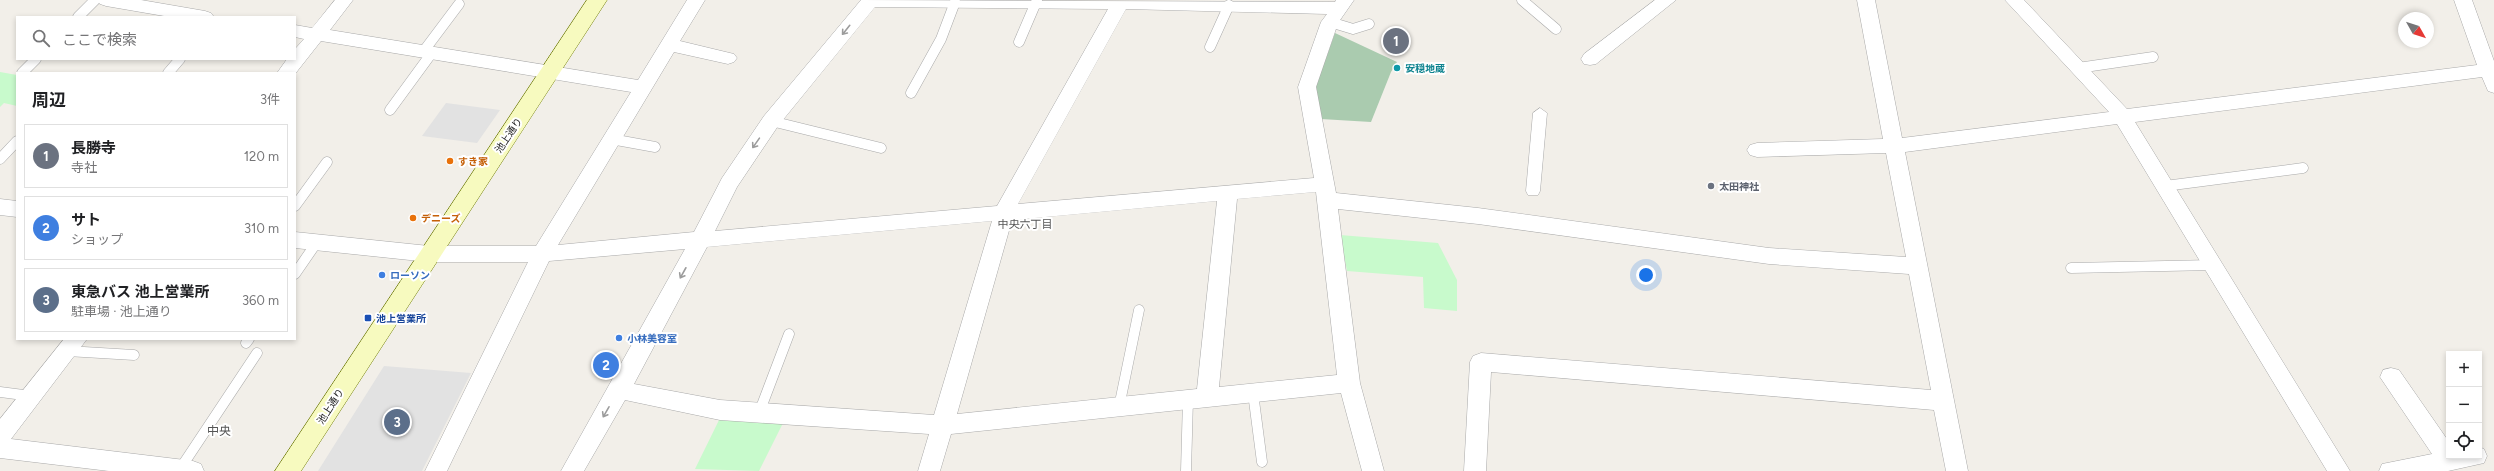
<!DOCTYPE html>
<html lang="ja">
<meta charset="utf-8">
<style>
:root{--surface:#fff;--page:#f2f2f2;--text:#202124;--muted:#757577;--line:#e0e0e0;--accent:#d40000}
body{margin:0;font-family:Figtree,"Noto Sans JP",sans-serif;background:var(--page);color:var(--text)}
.controls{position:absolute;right:12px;bottom:12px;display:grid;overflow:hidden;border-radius:0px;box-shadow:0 2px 6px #0003}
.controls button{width:36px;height:36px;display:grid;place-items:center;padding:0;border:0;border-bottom:1px solid var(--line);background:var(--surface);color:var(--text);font:20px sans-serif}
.compass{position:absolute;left:2398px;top:12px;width:36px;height:36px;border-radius:50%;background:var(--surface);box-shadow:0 2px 6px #0003;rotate:129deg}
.you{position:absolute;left:1646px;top:275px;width:14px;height:14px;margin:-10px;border:3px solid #fff;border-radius:50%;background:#1a73e8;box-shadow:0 0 0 6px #1a73e833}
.badge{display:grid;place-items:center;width:26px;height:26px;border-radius:50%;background:var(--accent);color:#fff;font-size:13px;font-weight:700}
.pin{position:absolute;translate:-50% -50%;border:2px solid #fff;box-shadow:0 1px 4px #0006}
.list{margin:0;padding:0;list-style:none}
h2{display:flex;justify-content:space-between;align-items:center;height:52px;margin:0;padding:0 16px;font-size:17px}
h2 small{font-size:13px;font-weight:400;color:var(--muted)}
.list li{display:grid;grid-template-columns:26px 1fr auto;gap:12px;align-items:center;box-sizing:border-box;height:64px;margin:0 8px 8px;padding:0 8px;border:1px solid var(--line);border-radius:0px}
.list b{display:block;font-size:15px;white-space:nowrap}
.list p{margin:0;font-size:13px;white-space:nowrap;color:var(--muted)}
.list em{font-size:13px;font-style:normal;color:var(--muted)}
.icon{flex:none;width:22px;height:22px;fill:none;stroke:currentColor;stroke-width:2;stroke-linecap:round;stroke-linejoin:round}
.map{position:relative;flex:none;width:2494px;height:471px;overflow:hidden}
.search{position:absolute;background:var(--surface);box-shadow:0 2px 6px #0003;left:16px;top:16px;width:280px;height:44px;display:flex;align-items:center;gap:10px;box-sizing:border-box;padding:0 14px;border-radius:0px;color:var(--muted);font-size:15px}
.panel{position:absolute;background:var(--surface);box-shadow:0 2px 6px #0003;left:16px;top:72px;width:280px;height:268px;border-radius:0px}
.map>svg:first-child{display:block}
.cemetery{fill:#aacbaf}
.park{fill:#c8facc}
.parking{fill:#e2e2e2}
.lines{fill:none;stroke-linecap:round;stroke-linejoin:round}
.service-casing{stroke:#a9a9a9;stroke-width:11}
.pedestrian-casing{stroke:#a9a9a9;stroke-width:1}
.minor-casing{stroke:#a9a9a9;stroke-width:1}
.secondary-casing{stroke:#707d05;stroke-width:1}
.service{stroke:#fff;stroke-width:10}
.pedestrian{fill:#fff;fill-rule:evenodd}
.minor{fill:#fff;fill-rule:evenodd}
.secondary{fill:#f7fabf;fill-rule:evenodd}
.oneway{stroke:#9c9c9c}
.culture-dot{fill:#0f9aa8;stroke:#fff;stroke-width:1.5}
.food-dot{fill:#e8710a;stroke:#fff;stroke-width:1.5}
.worship-dot{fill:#6b7280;stroke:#fff;stroke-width:1.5}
.shop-dot{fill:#3f7fe0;stroke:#fff;stroke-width:1.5}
.transit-dot{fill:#1a4fb4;stroke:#fff;stroke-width:1.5}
.labels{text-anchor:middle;stroke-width:4;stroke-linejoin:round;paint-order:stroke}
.culture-label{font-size:10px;font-weight:bold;fill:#0d838f;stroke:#fff;text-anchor:start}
.street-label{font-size:10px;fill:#222;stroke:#fff}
.food-label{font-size:10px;font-weight:bold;fill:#c56008;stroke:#fff;text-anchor:start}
.worship-label{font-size:10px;font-weight:bold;fill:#5b616d;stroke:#fff;text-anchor:start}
.shop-label{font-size:10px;font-weight:bold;fill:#366cbe;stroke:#fff;text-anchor:start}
.transit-label{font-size:10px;font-weight:bold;fill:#164399;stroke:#fff;text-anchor:start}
.neighbourhood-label{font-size:11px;fill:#555;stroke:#fff}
.quarter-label{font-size:12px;fill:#555;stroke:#fff}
</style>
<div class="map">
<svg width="2494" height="471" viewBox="0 0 2494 471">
<rect width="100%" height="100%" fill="#f2efe9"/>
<path class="cemetery" d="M1335,33L1397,62L1391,72L1371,122L1321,119L1316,86Z"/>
<path class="park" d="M0,72L17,75V106L4,103L0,107Z
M1340,235L1438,243L1457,280V311L1424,308L1423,277L1347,271Z
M721,416L783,423L759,471L695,469Z"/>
<path class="parking" d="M446,103L500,110L477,143L422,136Z
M384,366L471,373L422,471H318Z"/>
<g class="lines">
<defs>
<path id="service" d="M1522,0L1556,29
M78,17L95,0
M1330,22L1353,29L1369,24
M1019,42L1037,0
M1210,47L1229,5
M423,52L459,4
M2078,68L2153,57
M22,73L36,59
M168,73L180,59
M911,93L941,39L955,2
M390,110L431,54
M771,121L881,148
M611,139L655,147
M0,159L17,141
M2165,186L2303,168
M295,206L327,162
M2071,268L2213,265
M295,274L317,242
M246,343L249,339
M67,351L134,355
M0,392L31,396
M1253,393L1262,462
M1119,407L1139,310
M759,413L789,334
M180,469L257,353
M1186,471L1188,399"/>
<path id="pedestrian" d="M1540,108L1547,113L1540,191L1538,195H1528L1526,191L1533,113Z"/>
<path id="minor" d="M97,0H141L205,11L211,13L214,17H170L106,6L100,4Z
M335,0H353L330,30L638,80L687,0H705L680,41L734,54L737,58L734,62L728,64L674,52L558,245L694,232L722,178L764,116L861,0L1335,2L1336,0H1354L1338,23L1316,87L1336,193L1478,208L1769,248L1906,257L1886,153L1757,157L1750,155L1747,150L1750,145L1757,143L1883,139L1857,0H1875L1902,138L2109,112L2005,0H2024L2127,109L2477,65L2454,0H2472L2494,61V93L2488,91L2482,77L2135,122L2350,471H2327L2117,124L1905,152L1968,471H1946L1934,410L1491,372L1486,471H1464L1470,362L1473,356L1481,353L1931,390L1909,274L1769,264L1478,224L1338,209L1360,383L1384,471H1362L1341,393L951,434L940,471H918L929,434L720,420L625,400L584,471H561L685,249L549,261L447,471H425L528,262H429L295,248V232L429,246H536L631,92L321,41L295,74L277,73L287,59H295V49L304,39L295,37V25L312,28ZM875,7L1108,9L997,206L715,231L737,187L778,126ZM1126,9L1327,14L1321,22L1298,87L1314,178L1018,204ZM1316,192L1337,375L1219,387L1237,199ZM1217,201L1197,389L957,414L1012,220ZM992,221L934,415L720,400L634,384L707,247Z
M1655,0H1676L1596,64L1590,65L1584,64L1581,59L1584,54Z
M0,199L17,201V217L0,215Z
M64,339H87L11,439L193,461L201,464L204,471H109L0,458V419Z
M2391,368L2399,370L2449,442V456H2479V447L2484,449L2487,456L2484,463L2448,471H2379L2382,464L2432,454L2380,377L2383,370Z"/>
<path id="secondary" d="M587,0H607L301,471H275Z"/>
</defs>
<use href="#service" class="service-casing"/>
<use href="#pedestrian" class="pedestrian-casing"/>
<use href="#minor" class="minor-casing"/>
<use href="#secondary" class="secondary-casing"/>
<use href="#service" class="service"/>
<use href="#pedestrian" class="pedestrian"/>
<use href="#minor" class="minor"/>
<use href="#secondary" class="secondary"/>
</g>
<defs><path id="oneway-shaft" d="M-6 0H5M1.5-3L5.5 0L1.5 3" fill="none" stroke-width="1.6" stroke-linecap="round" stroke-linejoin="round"/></defs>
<g class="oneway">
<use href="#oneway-shaft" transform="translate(846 30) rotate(129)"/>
<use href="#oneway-shaft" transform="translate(756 143) rotate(125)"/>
<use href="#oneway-shaft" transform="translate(683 273) rotate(119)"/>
<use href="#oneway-shaft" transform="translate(606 412) rotate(120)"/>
</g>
<circle class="culture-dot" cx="1397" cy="68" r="4"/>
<g class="food-dot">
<circle cx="450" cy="161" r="4"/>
<circle cx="413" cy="218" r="4"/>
</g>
<circle class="worship-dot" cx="1711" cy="186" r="4"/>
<g class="shop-dot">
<circle cx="382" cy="275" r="4"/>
<circle cx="619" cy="338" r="4"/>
</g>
<rect class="transit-dot" x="364" y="314" width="8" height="8" rx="2"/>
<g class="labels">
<g class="culture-label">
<text x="1405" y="72">安穏地蔵</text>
</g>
<g class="street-label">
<text transform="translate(508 135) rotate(-56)" y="4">池上通り</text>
<text transform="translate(330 406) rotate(-57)" y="4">池上通り</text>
</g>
<g class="food-label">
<text x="458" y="165">すき家</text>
<text x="421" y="222">デニーズ</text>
</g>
<g class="worship-label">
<text x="1719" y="190">太田神社</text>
</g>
<g class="shop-label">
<text x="390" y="279">ローソン</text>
<text x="627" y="342">小林美容室</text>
</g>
<g class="transit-label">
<text x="376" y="322">池上営業所</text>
</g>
<g class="neighbourhood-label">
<text x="1025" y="228">中央六丁目</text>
</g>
<g class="quarter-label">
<text x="219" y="435">中央</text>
</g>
</g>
</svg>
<div class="controls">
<button>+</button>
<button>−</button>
<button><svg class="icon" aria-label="locate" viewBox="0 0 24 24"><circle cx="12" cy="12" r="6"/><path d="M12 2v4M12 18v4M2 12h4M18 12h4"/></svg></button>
</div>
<svg class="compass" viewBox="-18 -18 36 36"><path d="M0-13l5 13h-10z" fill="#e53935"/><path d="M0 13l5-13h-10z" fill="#757577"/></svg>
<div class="you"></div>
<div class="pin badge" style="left:1396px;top:41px;background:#6b7280">1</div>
<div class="pin badge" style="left:606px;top:365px;background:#3f7fe0">2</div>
<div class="pin badge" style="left:397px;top:422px;background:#5c6f8a">3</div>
<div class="search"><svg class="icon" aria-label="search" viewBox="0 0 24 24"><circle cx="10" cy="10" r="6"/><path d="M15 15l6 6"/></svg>ここで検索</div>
<section class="panel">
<h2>周辺<small>3件</small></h2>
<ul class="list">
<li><span class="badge" style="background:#6b7280">1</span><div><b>長勝寺</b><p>寺社</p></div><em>120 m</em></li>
<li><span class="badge" style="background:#3f7fe0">2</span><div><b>サト</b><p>ショップ</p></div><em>310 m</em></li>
<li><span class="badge" style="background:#5c6f8a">3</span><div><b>東急バス 池上営業所</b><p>駐車場 · 池上通り</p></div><em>360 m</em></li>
</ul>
</section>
</div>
